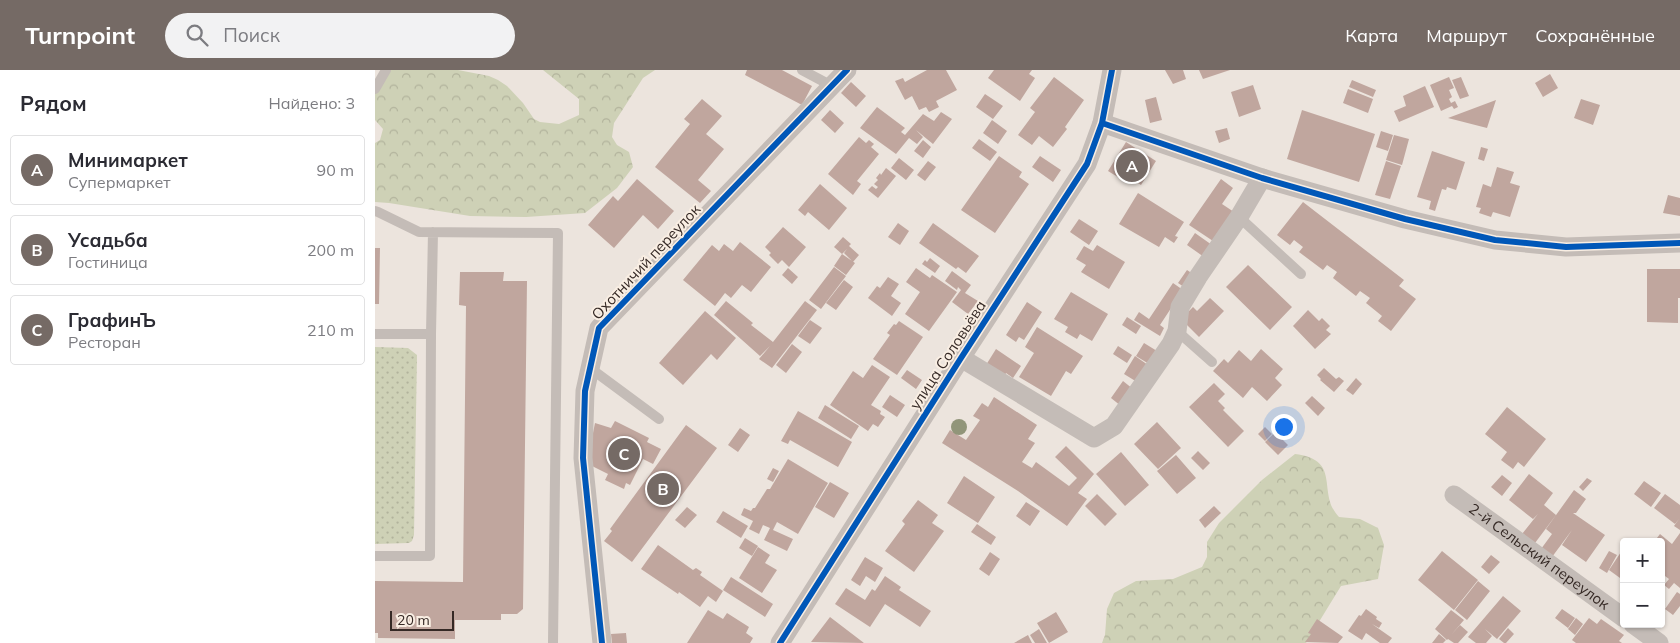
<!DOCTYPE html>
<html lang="ru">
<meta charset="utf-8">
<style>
:root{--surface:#fff;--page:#f2f2f3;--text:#2b2b33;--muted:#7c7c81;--line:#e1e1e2;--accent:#756a65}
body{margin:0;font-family:Mulish,sans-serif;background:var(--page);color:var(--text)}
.controls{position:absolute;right:15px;bottom:15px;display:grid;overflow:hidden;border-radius:5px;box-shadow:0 1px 4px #0004}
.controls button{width:45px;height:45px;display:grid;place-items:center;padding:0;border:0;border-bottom:1px solid var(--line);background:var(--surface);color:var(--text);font:25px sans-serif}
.scale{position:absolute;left:15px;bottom:12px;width:64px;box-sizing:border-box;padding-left:5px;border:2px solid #352925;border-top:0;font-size:14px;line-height:18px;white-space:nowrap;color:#352925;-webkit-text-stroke:4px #f9eee3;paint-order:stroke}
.you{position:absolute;left:908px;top:356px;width:18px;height:18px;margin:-12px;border:4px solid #fff;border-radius:50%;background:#1a73e8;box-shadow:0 0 0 8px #1a73e833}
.badge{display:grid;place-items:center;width:32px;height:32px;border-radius:50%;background:var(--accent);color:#fff;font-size:16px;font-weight:700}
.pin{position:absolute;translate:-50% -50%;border:2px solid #fff;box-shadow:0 1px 5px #0006}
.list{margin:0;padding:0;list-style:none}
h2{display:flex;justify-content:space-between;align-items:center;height:65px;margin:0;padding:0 20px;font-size:21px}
h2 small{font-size:16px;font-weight:400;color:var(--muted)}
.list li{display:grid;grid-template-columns:32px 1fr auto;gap:15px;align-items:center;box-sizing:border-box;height:70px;margin:0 10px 10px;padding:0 10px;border:1px solid var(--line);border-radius:5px}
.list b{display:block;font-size:19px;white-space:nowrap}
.list p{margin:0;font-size:16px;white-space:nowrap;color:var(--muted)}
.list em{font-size:16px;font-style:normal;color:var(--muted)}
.icon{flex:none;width:28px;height:28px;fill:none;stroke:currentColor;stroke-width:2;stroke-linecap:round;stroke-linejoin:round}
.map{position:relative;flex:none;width:1305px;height:573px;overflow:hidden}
header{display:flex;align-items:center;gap:30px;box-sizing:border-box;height:70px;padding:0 25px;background:var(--accent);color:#fff}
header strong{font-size:24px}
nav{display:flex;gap:28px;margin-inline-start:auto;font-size:18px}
.search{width:350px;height:45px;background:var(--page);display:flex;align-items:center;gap:12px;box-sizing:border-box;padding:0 18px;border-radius:28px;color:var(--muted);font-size:19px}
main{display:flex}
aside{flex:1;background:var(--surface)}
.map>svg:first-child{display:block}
.grass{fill:url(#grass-dots)}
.forest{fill:url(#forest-crowns)}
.building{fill:#c0a69e}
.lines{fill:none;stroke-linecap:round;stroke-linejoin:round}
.lane{stroke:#c4bcb7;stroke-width:10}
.street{stroke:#c4bcb7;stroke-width:19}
.cycleway-casing{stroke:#f9eee3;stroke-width:9}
.cycleway{stroke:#0057b8;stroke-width:6}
.tree{fill:#919579}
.labels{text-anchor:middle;stroke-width:4;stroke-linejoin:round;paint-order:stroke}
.street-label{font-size:15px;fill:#352925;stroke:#f9eee3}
</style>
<header>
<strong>Turnpoint</strong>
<div class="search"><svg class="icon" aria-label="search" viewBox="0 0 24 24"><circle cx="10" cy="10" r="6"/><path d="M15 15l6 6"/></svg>Поиск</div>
<nav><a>Карта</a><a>Маршрут</a><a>Сохранённые</a></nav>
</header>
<main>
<aside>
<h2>Рядом<small>Найдено: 3</small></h2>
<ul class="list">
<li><span class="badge">A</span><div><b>Минимаркет</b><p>Супермаркет</p></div><em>90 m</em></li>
<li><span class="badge">B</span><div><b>Усадьба</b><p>Гостиница</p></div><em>200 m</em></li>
<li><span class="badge">C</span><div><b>ГрафинЪ</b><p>Ресторан</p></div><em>210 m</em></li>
</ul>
</aside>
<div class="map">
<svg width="1305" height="573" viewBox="0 0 1305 573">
<defs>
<pattern id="grass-dots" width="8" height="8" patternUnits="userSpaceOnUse" patternTransform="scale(1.25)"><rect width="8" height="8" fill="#ced1b6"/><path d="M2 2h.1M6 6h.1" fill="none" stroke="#b2b39c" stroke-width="1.8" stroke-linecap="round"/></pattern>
<pattern id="forest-crowns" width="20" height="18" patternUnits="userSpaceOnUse" patternTransform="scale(1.25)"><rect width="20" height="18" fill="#ced1b6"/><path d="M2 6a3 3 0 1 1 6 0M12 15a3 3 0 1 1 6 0" fill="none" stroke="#b2b39c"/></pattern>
</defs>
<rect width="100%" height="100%" fill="#ece4dd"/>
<path class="grass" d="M0,277L33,278L42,285L39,465L37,471L34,473L0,474Z"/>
<path class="forest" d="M13,0H83L114,6L123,10L132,16L148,33L159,49L165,52L184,54L204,45V29L168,0H280L268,8L239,53L237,67L242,75L254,82L258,97L242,118L210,143L151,147L95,146L14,133L0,132V73L5,70L8,59L0,50V18Z
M920,384C968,390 941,423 964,447L985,449L1003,458L1009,475L1003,509L966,516L931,573H727L730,565L732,539L739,523L761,511L798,509L827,497L832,487V472L844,453L887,410Z"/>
<path class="building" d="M372,0H407L437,16L427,35L370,5Z
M552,0H571L582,20L561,31L564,37L554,42L551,37L544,40L537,26L530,30L520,11L528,8L530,12Z
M619,0H657L654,4L660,8L645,31L613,8Z
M790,0H808L811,9L798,14Z
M824,0H855L828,9Z
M1175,4L1183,18L1168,27L1160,13Z
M679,7L709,30L690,57L692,59L678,77L664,66L657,75L643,65L660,42L655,38Z
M1074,7L1079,18L1074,20L1077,27L1074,29L1076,33L1080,31L1083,37L1079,39L1077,36L1066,41L1055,15Z
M1086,7L1094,26L1085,29L1077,10Z
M977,10L1001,20L998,27L974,17Z
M476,12L491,26L481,37L466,23Z
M878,15L886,39L864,47L856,22Z
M1050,16L1059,37L1024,52L1019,41L1031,36L1028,26Z
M973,19L998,29L993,43L968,33Z
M610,24L628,36L618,49L601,37Z
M781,27L787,50L775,53L770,30Z
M327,29L347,46L331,64L349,79L323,110L336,121L325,133L280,97L315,54L309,49Z
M1206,29L1225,35L1218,55L1199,48Z
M1121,30L1112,58L1073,48Z
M502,37L530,58L526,62L530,65L548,44L559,51L566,42L577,49L558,74L541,60L548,67L542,74L534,68L521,84L485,58Z
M455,40L469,53L460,63L446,50Z
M927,40L1000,64L984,112L912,89Z
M617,50L632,61L623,74L608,63Z
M852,58L855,69L844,73L840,61Z
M1006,61L1018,65L1013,81L1001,77Z
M1019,65L1034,69L1027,95L1011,90Z
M484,67L491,73L494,70L499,74L496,77L504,84L482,111L486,114L478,125L453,104Z
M604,69L622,82L615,91L597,78Z
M548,70L556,77L548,88L539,81Z
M751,72L781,91L766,115L749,104L746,109L733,101Z
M1106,77L1113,79L1109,91L1103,89Z
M1057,81L1090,92L1081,120L1072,117L1071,120L1067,119L1060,141L1054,139L1056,131L1042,127Z
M624,86L647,102L644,107L654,114L620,163L586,140Z
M665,86L686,100L678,112L657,97Z
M524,88L539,100L531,110L516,98Z
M553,91L561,97L550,111L542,105Z
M1011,91L1026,96L1015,129L1000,125Z
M1122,97L1139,102L1135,113L1145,116L1135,147L1118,142L1116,147L1104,143L1106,138L1101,137L1108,114L1116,117Z
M511,98L521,106L503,128L493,120L497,116L501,119L503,117L499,114L503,110L501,108L505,103L506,105Z
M262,109L299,141L283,159L268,145L239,178L213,155L238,126L243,131Z
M846,109L858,118L847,134L859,142L838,171L814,155Z
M445,114L472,138L454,160L433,142L430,146L423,140Z
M763,123L809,152L800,166L803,167L799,173L790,167L784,177L744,154Z
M1293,125L1305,128V146L1288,143Z
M928,132L1029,210L1024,216L1041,229L1016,261L1003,251L1007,246L991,233L995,228L985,221L981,226L958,208L962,202L952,195L948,200L924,182L928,177L919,170L915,175L902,165Z
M704,149L723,161L714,175L695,162Z
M523,153L534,161L525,175L513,167Z
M558,153L604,186L591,203L583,197L581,199L544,173Z
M408,157L431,177L414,197L407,190L403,194L394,185L396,183L390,177Z
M820,163L837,175L829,187L812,175Z
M468,167L476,174L474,176L484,185L478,192L469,183L472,179L467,184L459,177Z
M365,172L396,197L376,222L367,215L356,228L350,223L340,236L308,210L337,175L344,181L349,174L358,181Z
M722,175L750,192L734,219L706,202L711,195L701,189L709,176L718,181Z
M0,178H5L4,234H0Z
M467,184L480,193L471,205L459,196Z
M555,188L565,196L560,203L547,194L550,190L552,192Z
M873,195L917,237L895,260L851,217Z
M459,197L471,206L446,239L434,230Z
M413,198L423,207L417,214L407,205Z
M541,198L555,208L557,205L582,222L554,261L530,244L545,222L531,212Z
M1272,199H1305V228H1303V253L1272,252Z
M812,200L818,204L809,217L803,213Z
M577,201L596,215L590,223L603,231L593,244L577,232L586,220L583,217L582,220L570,211Z
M85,202H129L128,211H152L148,539L142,544H126V550H80V569L3,568V563H0V511L88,512L91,236L84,235Z
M513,207L524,214L516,226L526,233L517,246L493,228L502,216L505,218Z
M469,210L478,217L461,240L451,233Z
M798,213L808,220L785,255L789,258L785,266L759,250L764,242L774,249Z
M696,222L733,244L717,271L705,264L702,269L690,262L693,257L679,249Z
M835,228L849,241L824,267L806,249L818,237L822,241Z
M351,231L378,253L376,255L398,272L430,231L442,240L397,298L384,289L395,276L385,286L339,245Z
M652,232L667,242L649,270L644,267L641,272L631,265Z
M933,240L944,251L947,248L955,256L951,260L956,264L940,279L918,256Z
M330,241L361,268L342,290L336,284L308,315L284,293Z
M752,247L766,256L761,264L747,255Z
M435,250L447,258L435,274L423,266Z
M524,251L548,267L522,305L498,289L515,265L512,263L519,254L521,255Z
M662,257L708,286L696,304L691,301L676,326L644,307L659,283L650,277Z
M769,273L782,281L774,294L761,286Z
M417,274L427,282L411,303L401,295Z
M743,276L757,285L752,293L738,284Z
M621,279L646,296L638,308L631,303L629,307L611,295Z
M886,279L908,299L900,308L907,315L892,331L877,317L868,328L838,301L849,289L853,293L864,280L876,291Z
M760,286L773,295L762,312L749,304Z
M497,295L515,307L496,335L506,341L505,344L510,347L503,357L498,354L493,361L455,335L478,301L488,308Z
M949,298L961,309L964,307L969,311L959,322L945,310L946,309L942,305Z
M532,300L547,310L541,319L526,308Z
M981,308L987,314L978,325L971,320Z
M748,311L758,319L746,336L736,328Z
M839,313L850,324L843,331L850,338L848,340L869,361L853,377L814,337Z
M515,325L530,335L522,347L507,337Z
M937,326L950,338L943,346L930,333Z
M619,327L662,355L653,369L660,373L647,392L657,398L661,392L694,416L702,408L680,387L691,376L719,404L703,423L712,429L692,456L643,421L567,373L575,360L591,370L605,350L598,346L607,333L613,337Z
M450,335L484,356L476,369L443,348Z
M1132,337L1171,369L1149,397L1143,392L1138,399L1126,390L1132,382L1110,364Z
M423,341L477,372L463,397L415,370L413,374L406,371Z
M240,351L274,368L272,372L286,379L278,394L268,389L255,415L251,413L249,419L230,410L233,404L215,395V378L220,353L236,358Z
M782,352L806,378L783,399L759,374Z
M311,355L342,378L257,492L229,471L237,461L235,459Z
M890,357L897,364L890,371L883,364Z
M365,358L375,365L363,382L353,375Z
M900,362L913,375L903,385L890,372Z
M823,381L835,393L828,400L816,388Z
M746,382L774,415L750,436L721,404Z
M801,385L821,408L802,424L782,401Z
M413,389L453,413L423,464L402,452L398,460L418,469L412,481L389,470L395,458L388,455L384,464L374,459L378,451L366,445L369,438L376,441L378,438H380L392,419H395Z
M398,398L404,401L398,412L392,409Z
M1154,404L1178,423L1169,435L1181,445L1160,473L1147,464L1163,444L1158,449L1134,430Z
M1127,405L1137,413L1127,426L1116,417Z
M589,406L620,427L603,453L572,433Z
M1212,408L1217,411L1208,421L1204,417Z
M1269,411L1286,423L1276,437L1259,424Z
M455,412L474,423L459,448L440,437Z
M1199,420L1211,429L1201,443H1198L1230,465L1211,492L1187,475L1197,460L1177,487L1166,479L1177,464L1171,459Z
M722,424L742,444L730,456L710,436Z
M1290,424L1305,435V460L1299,456L1304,449L1300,454L1279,438Z
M543,430L563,445L557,453L569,461L539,502L510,481L530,454L527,451Z
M651,432L665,441L655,456L641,446Z
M839,436L846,443L830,458L824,450Z
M312,437L322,445L310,458L300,450Z
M348,441L373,456L366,468L341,452Z
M602,454L621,467L616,475L596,462Z
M1305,463V518L1299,513L1294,519L1289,515L1294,509L1286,503V472H1279L1285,464L1297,474Z
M370,468L383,476L377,486L364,478Z
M283,475L318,500L321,498L327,502L325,505L348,521L341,532L333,526L325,537L304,522L303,524L266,499Z
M383,477L395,485L390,493L402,500L387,523L364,508Z
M1067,481L1103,510L1079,540L1043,510Z
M1234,481L1242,485L1232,503L1224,498Z
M615,482L625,489L614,506L604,499Z
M1246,482L1249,484V503L1245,508L1234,500Z
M1116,485L1125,492L1114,504L1106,497Z
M490,487L508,498L500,512L491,506L485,516L476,510Z
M510,506L526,517L524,520L556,541L545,557L510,534L495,557L460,534L471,518L490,530L497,519L500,521Z
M356,507L398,534L390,547L348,520Z
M1103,511L1115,521L1092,550L1080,540Z
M1302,522L1305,524V536L1298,545L1290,539Z
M1128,526L1146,541L1122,569L1110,559L1117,566L1111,573H1101L1093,567Z
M991,539L1002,547L1001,549L1007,553L1004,558L997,554L1017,568L1013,573H1005L991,563L987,570L973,561L984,545L986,546Z
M1187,539L1200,548L1193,558L1180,548Z
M333,540L348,549L352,543L374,557L371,563L378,568L375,573H312Z
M1076,540L1089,550L1076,565L1085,555L1093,562L1083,573H1079L1073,569L1072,570L1060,559Z
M681,542L693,562L674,573L662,553L671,548L676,556L671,548Z
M455,547L489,573L436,572Z
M1201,548L1208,554L1200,565L1193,559Z
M1214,548L1222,554L1226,549L1249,565L1244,571L1247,573H1201L1197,570Z
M942,549L968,567L963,573L930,572L936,564L933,563Z
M1133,558L1139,564L1131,573H1129L1124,569Z
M664,559L672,573H660L655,565Z
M251,563L252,573H237L236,564Z
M1064,564L1071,570L1068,573H1057Z
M653,565L657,573H639Z"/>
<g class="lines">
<path class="lane" d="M427,0L457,16
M0,19L11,0
M0,141L3,142L44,162L183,163L178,573
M864,147L926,204
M802,261L837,292
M0,264H56L58,162
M215,298L284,349
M0,486H55L56,264"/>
<g class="street">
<path d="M727,53L887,108L1030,149L1120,170L1191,177L1305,173"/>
<path d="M586,288L719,368L739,356L796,274L802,261L805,237L823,207L864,147L887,108"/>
<path id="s1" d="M1079,425L1249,548"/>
<path d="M1258,554L1284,573"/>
<path d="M227,573L208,388L210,321L224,258L472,0"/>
<path d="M405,573L586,288L712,94L727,53L737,0"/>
</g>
<defs>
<path id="cycleway" d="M727,53L887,108L1030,149L1120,170L1191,177L1305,173
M227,573L208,388L210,321L224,258L472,0
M405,573L586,288L712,94L727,53L737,0"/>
</defs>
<use href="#cycleway" class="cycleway-casing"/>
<use href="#cycleway" class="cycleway"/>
</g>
<circle class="tree" cx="584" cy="357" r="8"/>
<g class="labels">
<g class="street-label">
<text transform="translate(271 192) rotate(-47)" y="5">Охотничий переулок</text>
<text transform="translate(573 285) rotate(-57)" y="5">улица Соловьёва</text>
<text dy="5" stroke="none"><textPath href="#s1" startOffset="105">2-й Сельский переулок</textPath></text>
</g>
</g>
</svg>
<div class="controls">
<button>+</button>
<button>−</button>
</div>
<div class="scale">20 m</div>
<div class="you"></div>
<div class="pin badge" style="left:757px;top:96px">A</div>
<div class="pin badge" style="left:288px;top:419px">B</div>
<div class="pin badge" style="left:249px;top:384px">C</div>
</div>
</main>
